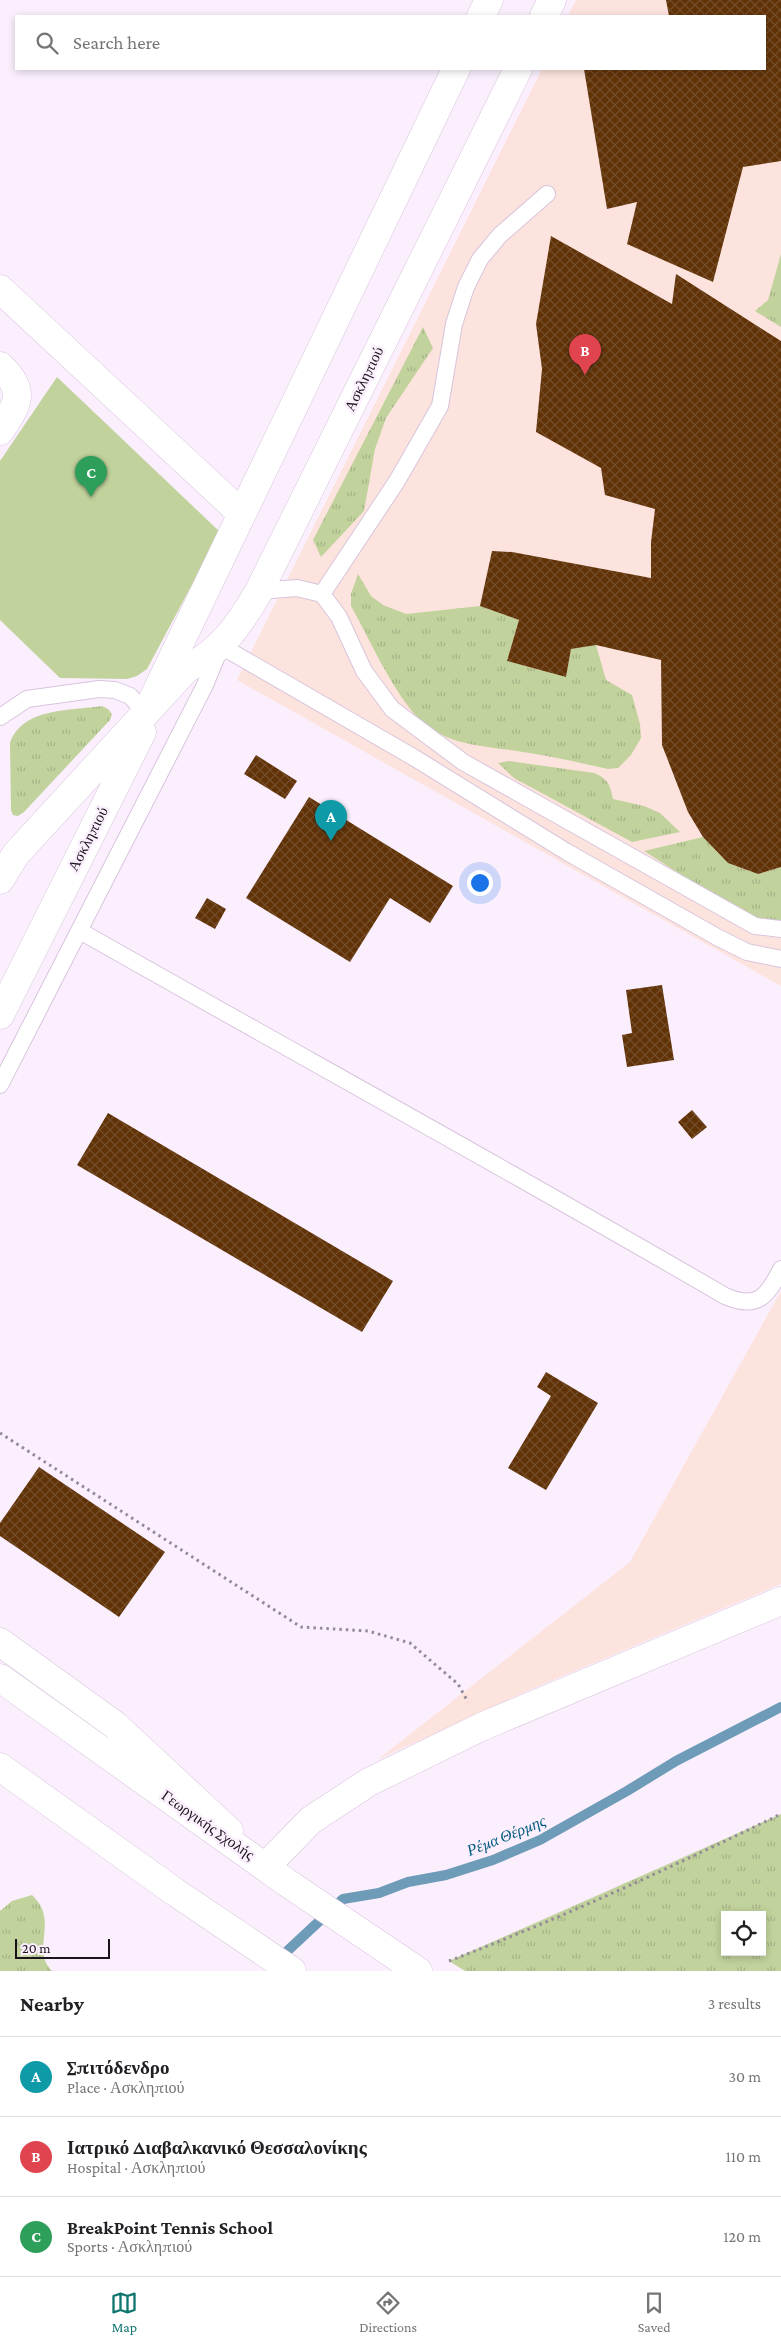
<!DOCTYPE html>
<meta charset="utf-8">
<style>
:root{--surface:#fff;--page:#f2f2f2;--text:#202124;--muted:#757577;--line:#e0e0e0;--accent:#0f766e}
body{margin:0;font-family:"Crimson Pro",serif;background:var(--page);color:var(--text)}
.controls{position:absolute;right:15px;bottom:15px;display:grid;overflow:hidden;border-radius:0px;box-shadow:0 2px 8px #0003}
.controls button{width:45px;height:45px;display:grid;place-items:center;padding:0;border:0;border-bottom:1px solid var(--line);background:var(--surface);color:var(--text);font:25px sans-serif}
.scale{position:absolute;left:15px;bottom:12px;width:95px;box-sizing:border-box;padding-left:5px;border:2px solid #1a131c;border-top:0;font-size:14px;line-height:18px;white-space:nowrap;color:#1a131c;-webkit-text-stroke:4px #fbeffe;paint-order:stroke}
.you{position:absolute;left:479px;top:882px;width:18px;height:18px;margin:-12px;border:4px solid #fff;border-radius:50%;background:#1a73e8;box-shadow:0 0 0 8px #1a73e833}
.badge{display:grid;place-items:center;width:32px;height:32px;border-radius:50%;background:var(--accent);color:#fff;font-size:16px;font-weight:700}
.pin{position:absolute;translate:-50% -41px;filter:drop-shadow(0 1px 2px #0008)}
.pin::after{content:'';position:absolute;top:26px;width:18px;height:15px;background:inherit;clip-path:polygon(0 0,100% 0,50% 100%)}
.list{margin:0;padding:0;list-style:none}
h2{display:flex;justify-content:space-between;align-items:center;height:65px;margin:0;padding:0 20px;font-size:21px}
h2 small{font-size:16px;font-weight:400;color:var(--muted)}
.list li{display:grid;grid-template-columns:32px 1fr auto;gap:15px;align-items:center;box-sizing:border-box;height:80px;padding:0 20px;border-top:1px solid var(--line)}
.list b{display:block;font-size:19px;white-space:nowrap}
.list p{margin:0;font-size:16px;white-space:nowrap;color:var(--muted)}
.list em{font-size:16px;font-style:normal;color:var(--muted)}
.icon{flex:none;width:28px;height:28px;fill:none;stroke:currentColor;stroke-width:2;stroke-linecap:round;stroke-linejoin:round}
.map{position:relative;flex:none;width:781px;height:1971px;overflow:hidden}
.search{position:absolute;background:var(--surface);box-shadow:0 2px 8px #0003;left:15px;right:15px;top:15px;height:55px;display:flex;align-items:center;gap:12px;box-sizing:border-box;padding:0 18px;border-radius:0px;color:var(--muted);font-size:19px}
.sheet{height:305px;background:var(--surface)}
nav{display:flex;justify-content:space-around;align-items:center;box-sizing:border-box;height:70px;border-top:1px solid var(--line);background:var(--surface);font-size:14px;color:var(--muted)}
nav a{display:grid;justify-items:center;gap:2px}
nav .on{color:var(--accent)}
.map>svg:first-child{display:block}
.medical{fill:#fde3dd}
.grass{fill:url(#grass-tufts);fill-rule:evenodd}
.pitch{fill:#c1d29c}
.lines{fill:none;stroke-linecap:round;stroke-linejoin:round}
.stream{stroke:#6e9bb7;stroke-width:10}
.building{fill:url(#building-cross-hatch)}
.lane-casing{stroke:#d8c4dc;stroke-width:18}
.street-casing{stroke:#d8c4dc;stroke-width:29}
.secondary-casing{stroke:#d8c4dc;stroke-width:29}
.primary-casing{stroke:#d8c4dc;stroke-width:29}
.path{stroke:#948b97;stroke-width:3;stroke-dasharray:2.5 4;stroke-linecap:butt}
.lane{stroke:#fff;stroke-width:16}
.street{stroke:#fff;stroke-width:28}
.secondary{stroke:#fff;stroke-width:28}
.primary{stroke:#fff;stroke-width:28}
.labels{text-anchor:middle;stroke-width:5;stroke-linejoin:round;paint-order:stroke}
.street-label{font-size:15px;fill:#1a131c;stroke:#fbeffe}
.water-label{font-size:16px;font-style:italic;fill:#025b7f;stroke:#fbeffe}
</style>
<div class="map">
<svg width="781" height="1971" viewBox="0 0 781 1971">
<defs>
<pattern id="grass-tufts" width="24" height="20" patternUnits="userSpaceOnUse" patternTransform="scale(1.25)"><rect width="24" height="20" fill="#c1d29c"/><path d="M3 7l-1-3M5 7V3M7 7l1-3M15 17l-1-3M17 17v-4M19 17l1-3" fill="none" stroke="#a5b386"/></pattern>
<pattern id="building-cross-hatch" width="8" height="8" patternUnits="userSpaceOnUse" patternTransform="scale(1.25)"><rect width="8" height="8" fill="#613206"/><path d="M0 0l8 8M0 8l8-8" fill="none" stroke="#734d2a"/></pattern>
</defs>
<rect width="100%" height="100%" fill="#fbeffe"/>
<path class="medical" d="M576,0H781V986L237,680L542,69H765V16H568Z
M781,1291V1584L527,1691L377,1760L630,1562Z"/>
<path class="grass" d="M781,254V327L755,311L768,300Z
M423,327L433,348L386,418L375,449L364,511L321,557L313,540Z
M358,574L371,596L383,605L406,614L480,606L519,620L507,661L566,677L571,649L596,645L606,680L632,695L640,724L641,738L631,755L618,768L608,769C580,763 552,756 523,752C487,746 443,746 417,717C391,688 370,640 351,606V594Z
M102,706L108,709L112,714L110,720L24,812L18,816L13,815L11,810L10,743C23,707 70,711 102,706Z
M509,761L594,773C608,779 610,784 613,799L644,806L660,813L680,832L632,842L514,778L498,763Z
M703,837L728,863L758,874L781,867V923C745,921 677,871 644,851Z
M781,1814V1971H465L449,1961ZM725,1915H762V1952H725Z
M32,1895C60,1921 30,1949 52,1971H0V1911L12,1901Z"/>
<path class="pitch" d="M57,377L220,532L147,669L137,676L127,679L60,678L0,620V461Z"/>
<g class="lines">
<path class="stream" d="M281,1962L283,1955L343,1899L379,1893L408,1882L446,1875L493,1860L540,1840L627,1791L676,1761L781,1707"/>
</g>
<path class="building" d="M666,0H781V161L743,167L713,282L627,244L637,202L607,209L584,69H765V16H669Z
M551,236L672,304L676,274L781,341V867L758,874L728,863L703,837L688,812L662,745L661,660L596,645L571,649L566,677L507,661L519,620L480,606L492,551L512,552L651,578V542L655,509L605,495L601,468L536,432L542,369L536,324Z
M256,755L297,781L285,799L244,774Z
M309,797L453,886L430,923L390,898L350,962L246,898Z
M207,898L226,909L215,929L195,918Z
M662,985L674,1060L627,1067L622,1035L632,1033L626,990Z
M692,1110L707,1127L692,1139L678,1122Z
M108,1113L393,1281L362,1332L77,1165Z
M546,1372L598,1403L546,1490L508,1468L551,1396L537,1387Z
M39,1467L165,1552L119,1617L0,1536V1523Z"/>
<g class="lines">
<defs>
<path id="lane" d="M259,591L297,588L322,594L339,617L364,671L392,709L463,762L755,926L781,929
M322,594L397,481L440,406L454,324L466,287L480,259L500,235L547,194
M0,717L27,699L99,689L115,690L130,696L146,713
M80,931C295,1053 512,1172 725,1296C757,1310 767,1297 781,1269
M0,1085L205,685L221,646L413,757L567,852L717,937L747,952L781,959"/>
<path id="street" d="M481,16L489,0
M0,289L241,513
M0,366C27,391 18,404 0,431
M151,703L456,69
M266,1866L311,1820L369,1782L481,1727L781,1601"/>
<path id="secondary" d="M544,16L552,0
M0,880L16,854L186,669C221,652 240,624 259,591L518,69
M0,1015L142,732
M0,1642L115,1725L229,1831"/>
<path id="primary" d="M0,1678L286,1882L418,1971
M0,1767L175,1892L292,1971"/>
</defs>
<use href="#lane" class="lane-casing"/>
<use href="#street" class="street-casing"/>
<use href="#secondary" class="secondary-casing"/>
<use href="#primary" class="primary-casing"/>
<path class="path" d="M0,1433L301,1627L368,1631L410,1643L458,1684L468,1702
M449,1961C562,1918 672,1867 781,1814"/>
<use href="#lane" class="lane"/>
<use href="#street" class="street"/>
<use href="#secondary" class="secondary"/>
<use href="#primary" class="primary"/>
</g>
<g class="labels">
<g class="street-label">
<text transform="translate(364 379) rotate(-64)" y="5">Ασκληπιού</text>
<text transform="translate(88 839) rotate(-63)" y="5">Ασκληπιού</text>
<text transform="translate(208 1825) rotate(35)" y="5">Γεωργικής Σχολής</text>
</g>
<g class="water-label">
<text transform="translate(506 1835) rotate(-22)" y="6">Ρέμα Θέρμης</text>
</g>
</g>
</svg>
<div class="controls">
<button><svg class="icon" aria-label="locate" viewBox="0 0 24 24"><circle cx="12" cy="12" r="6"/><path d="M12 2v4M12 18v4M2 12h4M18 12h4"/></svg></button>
</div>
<div class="scale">20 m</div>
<div class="you"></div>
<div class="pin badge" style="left:331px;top:841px;background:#0f9aa8">A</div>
<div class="pin badge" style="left:585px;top:375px;background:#e0444e">B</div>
<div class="pin badge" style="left:91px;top:497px;background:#2e9e5b">C</div>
<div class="search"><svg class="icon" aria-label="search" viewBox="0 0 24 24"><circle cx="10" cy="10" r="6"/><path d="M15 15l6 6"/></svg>Search here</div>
</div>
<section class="sheet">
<h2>Nearby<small>3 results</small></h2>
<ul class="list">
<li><span class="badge" style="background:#0f9aa8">A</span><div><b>Σπιτόδενδρο</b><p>Place · Ασκληπιού</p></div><em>30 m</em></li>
<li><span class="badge" style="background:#e0444e">B</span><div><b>Ιατρικό Διαβαλκανικό Θεσσαλονίκης</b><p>Hospital · Ασκληπιού</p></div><em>110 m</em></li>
<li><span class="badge" style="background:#2e9e5b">C</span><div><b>BreakPoint Tennis School</b><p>Sports · Ασκληπιού</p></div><em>120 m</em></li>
</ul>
</section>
<nav>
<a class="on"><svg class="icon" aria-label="map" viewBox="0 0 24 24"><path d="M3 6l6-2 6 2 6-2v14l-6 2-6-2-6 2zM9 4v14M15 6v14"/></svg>Map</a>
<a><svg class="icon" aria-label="directions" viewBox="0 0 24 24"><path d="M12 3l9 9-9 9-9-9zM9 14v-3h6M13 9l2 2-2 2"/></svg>Directions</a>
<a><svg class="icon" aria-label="saved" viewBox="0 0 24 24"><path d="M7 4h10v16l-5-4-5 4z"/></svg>Saved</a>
</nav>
